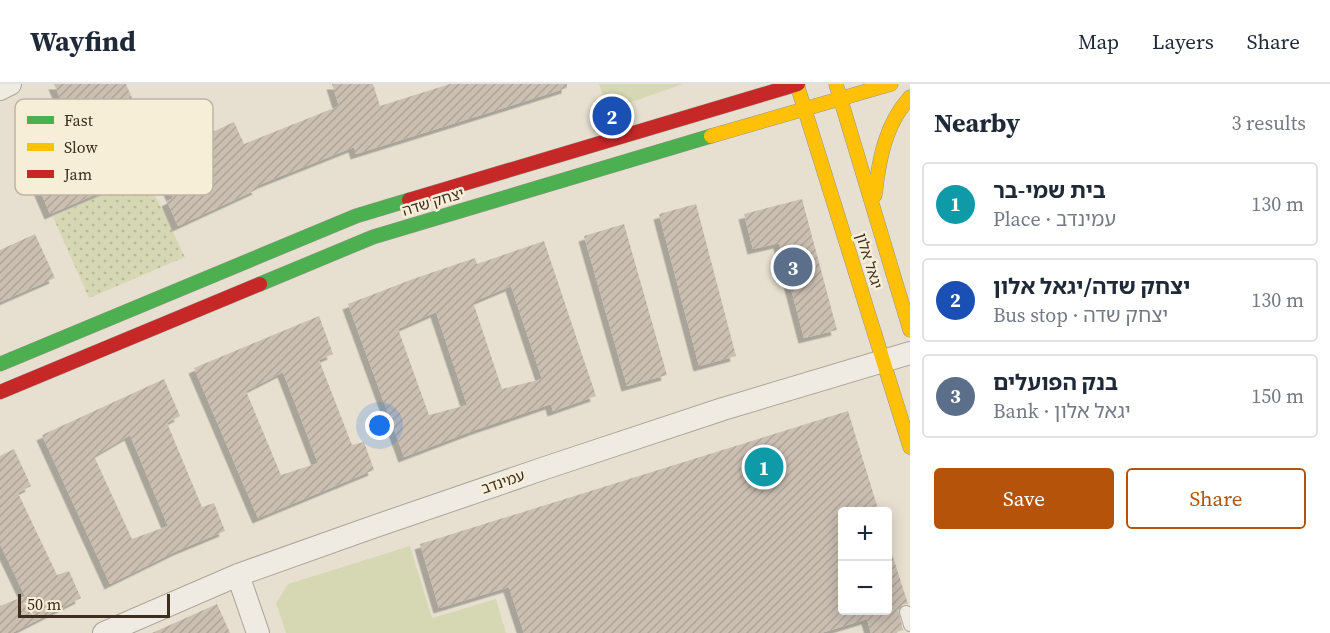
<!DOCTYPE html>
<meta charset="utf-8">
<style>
:root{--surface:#fff;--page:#f2f2f3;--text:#1f2937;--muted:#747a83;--line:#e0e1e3;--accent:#b45309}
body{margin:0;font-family:"Source Serif 4","Noto Sans Hebrew",serif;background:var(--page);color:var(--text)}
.controls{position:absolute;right:18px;bottom:18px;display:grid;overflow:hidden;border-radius:6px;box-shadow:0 3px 15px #0003}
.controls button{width:54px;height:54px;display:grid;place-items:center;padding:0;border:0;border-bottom:2px solid var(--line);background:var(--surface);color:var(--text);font:30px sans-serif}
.scale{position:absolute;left:18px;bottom:15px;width:152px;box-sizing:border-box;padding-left:6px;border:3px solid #3d2e20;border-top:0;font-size:16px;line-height:21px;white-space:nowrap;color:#3d2e20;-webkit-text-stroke:4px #f7eed8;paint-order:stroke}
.you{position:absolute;left:380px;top:342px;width:21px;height:21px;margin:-15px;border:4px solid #fff;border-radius:50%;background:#1a73e8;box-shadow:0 0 0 9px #1a73e833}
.badge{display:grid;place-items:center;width:39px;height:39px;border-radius:50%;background:var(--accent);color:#fff;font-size:20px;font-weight:700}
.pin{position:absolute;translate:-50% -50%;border:3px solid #fff;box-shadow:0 2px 6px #0006}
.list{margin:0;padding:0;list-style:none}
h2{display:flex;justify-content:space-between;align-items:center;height:78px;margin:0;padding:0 24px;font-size:26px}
h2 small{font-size:20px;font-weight:400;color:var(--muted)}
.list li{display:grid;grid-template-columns:39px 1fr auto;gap:18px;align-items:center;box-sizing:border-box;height:84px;margin:0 12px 12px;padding:0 12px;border:2px solid var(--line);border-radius:6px}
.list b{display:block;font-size:22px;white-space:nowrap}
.list p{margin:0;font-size:20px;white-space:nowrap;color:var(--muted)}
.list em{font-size:20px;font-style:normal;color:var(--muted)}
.actions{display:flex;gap:12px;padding:18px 24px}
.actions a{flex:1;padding:14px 0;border:2px solid var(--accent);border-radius:6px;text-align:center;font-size:21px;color:var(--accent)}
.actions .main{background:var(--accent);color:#fff}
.map{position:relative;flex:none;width:910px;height:549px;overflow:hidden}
header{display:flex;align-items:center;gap:36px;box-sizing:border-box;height:84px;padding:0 30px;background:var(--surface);border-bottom:2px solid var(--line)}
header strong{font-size:28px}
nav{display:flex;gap:33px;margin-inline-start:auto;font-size:21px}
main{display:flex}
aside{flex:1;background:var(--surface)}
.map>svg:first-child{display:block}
.grass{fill:url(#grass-dots)}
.park{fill:#d6d7b3}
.building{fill:url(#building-hatch);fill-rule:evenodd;filter:url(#shadow)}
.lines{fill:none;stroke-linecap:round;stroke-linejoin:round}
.lane-casing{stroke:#ada599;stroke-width:14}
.street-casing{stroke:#ada599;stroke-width:24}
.fast-casing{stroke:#9c958a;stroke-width:15}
.slow-casing{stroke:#9c958a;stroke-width:15}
.jam-casing{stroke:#9c958a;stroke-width:15}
.lane{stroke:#efebe3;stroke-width:12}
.street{stroke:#efebe3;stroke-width:22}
.fast{stroke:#4caf50;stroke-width:14}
.slow{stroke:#ffc107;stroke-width:14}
.jam{stroke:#c62828;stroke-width:14}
.labels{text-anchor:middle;stroke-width:5;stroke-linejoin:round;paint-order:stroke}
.street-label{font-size:15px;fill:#3d2e20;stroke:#f7eed8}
.key{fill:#f7eed8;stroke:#bfb4a1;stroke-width:1.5}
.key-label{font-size:16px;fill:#3d2e20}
</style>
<header>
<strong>Wayfind</strong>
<nav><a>Map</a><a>Layers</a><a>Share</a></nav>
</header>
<main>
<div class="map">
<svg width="910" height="549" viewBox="0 0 910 549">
<defs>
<pattern id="grass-dots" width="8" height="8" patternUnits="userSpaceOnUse" patternTransform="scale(1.5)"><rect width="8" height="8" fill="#d6d7b3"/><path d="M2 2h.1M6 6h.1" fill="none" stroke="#b9b99a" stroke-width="1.8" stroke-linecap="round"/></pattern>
<pattern id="building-hatch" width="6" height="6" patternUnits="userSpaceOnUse" patternTransform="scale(1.5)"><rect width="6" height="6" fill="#cbbfb2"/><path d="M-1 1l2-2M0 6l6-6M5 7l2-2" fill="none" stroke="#afa499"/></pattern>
<filter id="shadow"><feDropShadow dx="-5.5" dy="5.5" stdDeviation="0" flood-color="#0004"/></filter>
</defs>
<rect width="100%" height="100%" fill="#e7e0d1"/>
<path class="grass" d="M134,68L185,173L89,214L53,133L119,103L111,79Z"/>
<path class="park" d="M599,0H683L608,26Z
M410,462L432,534L496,515L506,549H286L276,519L288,500Z"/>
<path class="building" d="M54,0H126L151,58L105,79L115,102L50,130L21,62L71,40Z
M332,0H373L380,22L450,0H567V4L356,70L354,63L256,102L258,105L178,142L167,117L173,114L154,75L234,38L244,60L339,22Z
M802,115L837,246L804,254L779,159L753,165L744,130Z
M696,120L736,272L699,282L659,130Z
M624,140L667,291L627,302L584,152Z
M35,150L55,194L0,218V166Z
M544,157L596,312L553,327L551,320L475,346L404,373L348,220L413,195L475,174L477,180ZM511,202L542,295L502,305L473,218ZM436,228L467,321L429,331L398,245Z
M319,232L333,270L319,276L352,361L364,358L374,386L258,434L194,284ZM283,288L318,379L281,391L246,307Z
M164,295L180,332L167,339L202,423L214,419L225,447L179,466L110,500L42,351ZM130,351L168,442L132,455L94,372Z
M848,327L879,428H843V526H888V468L891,467L908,520H903L899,525L893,526H898L903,546L893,549H871L867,535L821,549H524L509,503L439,524L420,460Z
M14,365L31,402L18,409L57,491L69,487L81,514L12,549H0V522L25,512L0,460V372Z
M217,520L230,549H152Z"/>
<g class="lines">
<defs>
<path id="lane" d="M906,528L910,541"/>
<path id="street" d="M0,5L10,0
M238,491L258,549
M104,549L238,491L373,443L545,384L723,325L910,269"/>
<path id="fast" d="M260,200L373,153L711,52
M0,280L356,132L409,116"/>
<path id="slow" d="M836,0L910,246
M798,4L910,363
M711,52L891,0
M875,111C879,75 885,41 910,13"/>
<path id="jam" d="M409,116L798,0
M0,308L260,200"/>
</defs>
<use href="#lane" class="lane-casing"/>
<use href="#street" class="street-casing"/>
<use href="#fast" class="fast-casing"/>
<use href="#slow" class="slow-casing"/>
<use href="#jam" class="jam-casing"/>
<use href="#lane" class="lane"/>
<use href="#street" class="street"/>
<use href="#fast" class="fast"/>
<use href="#slow" class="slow"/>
<use href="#jam" class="jam"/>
</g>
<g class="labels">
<g class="street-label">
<text transform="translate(433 118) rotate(-17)" y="5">יצחק שדה</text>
<text transform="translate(869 177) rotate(73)" y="5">יגאל אלון</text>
<text transform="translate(503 398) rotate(-19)" y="5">עמינדב</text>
</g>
</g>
<rect x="15" y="15" width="198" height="96" rx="9" class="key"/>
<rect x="27" y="32" width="27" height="8" fill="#4caf50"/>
<rect x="27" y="59" width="27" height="8" fill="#ffc107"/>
<rect x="27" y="86" width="27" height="8" fill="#c62828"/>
<g class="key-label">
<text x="64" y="42">Fast</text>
<text x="64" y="69">Slow</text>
<text x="64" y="96">Jam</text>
</g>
</svg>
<div class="controls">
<button>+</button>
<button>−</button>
</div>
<div class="scale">50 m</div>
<div class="you"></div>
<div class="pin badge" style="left:764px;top:383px;background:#0f9aa8">1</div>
<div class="pin badge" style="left:612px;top:32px;background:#1a4fb4">2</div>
<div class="pin badge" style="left:793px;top:183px;background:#5c6f8a">3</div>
</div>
<aside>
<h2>Nearby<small>3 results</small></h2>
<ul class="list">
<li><span class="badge" style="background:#0f9aa8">1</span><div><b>בית שמי-בר</b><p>Place · עמינדב</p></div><em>130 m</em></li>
<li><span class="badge" style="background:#1a4fb4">2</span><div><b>יצחק שדה/יגאל אלון</b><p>Bus stop · יצחק שדה</p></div><em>130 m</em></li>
<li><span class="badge" style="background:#5c6f8a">3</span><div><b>בנק הפועלים</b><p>Bank · יגאל אלון</p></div><em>150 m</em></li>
</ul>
<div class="actions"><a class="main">Save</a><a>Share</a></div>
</aside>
</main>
